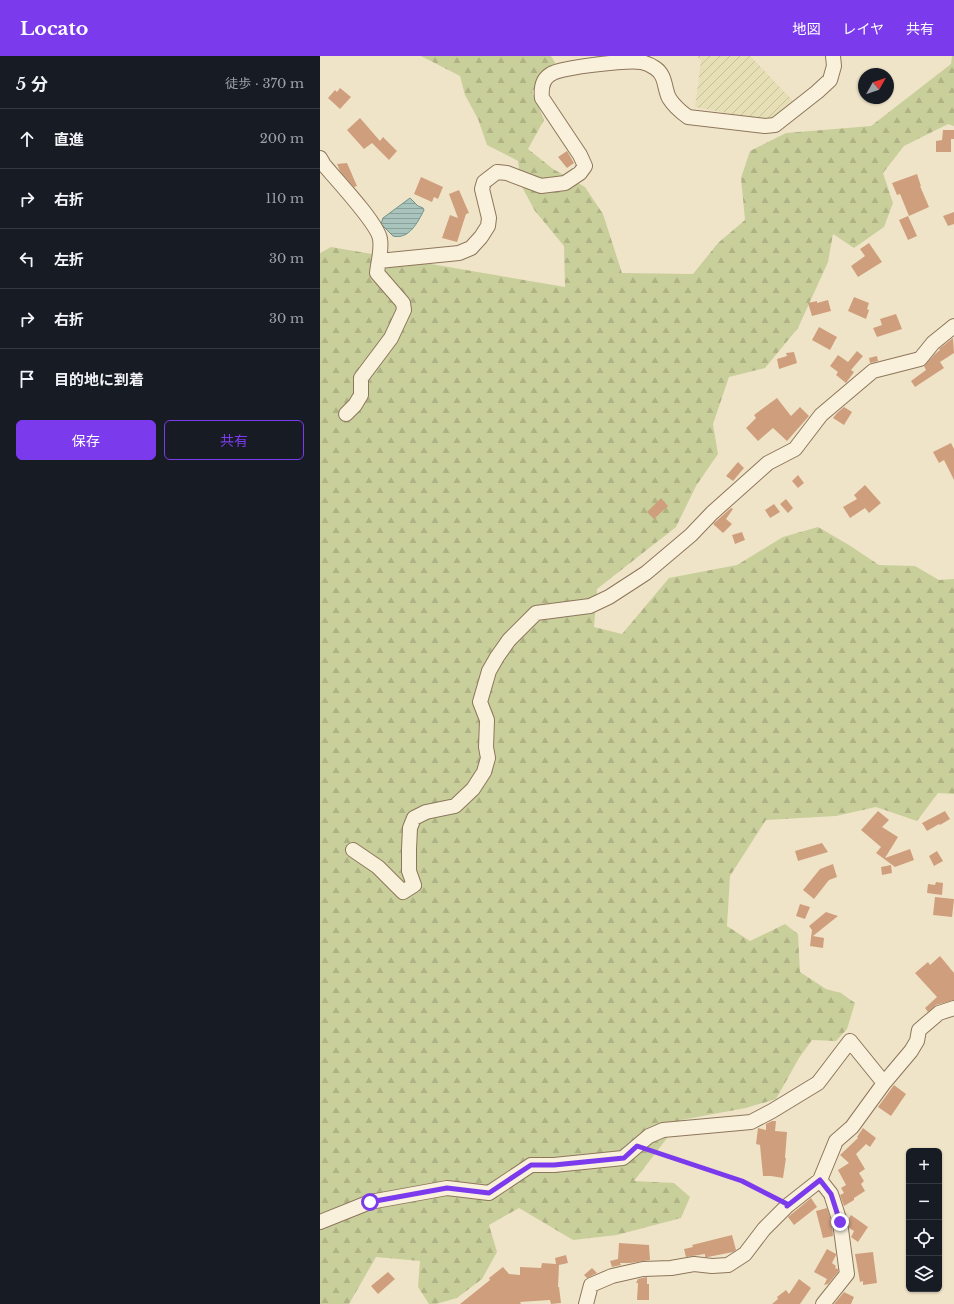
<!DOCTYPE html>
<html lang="ja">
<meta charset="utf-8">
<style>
:root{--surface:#171b24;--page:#20242c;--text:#f1f3f6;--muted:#9ea1a6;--line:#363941;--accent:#7c3aed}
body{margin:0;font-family:"Libre Baskerville","Noto Sans JP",serif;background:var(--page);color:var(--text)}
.controls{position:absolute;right:12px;bottom:12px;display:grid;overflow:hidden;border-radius:6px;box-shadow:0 1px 3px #0004}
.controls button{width:36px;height:36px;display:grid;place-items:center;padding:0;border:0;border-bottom:1px solid var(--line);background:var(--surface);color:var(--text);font:20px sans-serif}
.compass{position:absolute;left:538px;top:12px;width:36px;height:36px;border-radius:50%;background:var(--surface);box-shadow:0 1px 3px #0004;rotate:50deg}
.stop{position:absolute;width:12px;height:12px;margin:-9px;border:3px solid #7c3aed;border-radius:50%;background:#fff}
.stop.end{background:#7c3aed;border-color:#fff;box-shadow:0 1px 4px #0008}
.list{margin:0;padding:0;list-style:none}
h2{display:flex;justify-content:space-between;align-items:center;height:52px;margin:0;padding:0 16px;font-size:17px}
h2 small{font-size:13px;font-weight:400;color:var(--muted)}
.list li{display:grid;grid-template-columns:26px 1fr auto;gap:12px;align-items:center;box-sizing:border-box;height:60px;padding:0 16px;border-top:1px solid var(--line)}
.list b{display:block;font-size:15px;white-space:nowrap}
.list em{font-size:13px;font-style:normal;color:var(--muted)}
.actions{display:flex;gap:8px;padding:12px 16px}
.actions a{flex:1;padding:9px 0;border:1px solid var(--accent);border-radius:6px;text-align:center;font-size:14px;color:var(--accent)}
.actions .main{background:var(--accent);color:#fff}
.icon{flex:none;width:22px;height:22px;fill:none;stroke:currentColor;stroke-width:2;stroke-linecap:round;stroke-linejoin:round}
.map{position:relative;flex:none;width:634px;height:1248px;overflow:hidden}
header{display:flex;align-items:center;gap:24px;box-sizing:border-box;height:56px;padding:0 20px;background:var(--accent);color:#fff}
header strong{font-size:19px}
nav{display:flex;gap:22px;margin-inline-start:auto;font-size:14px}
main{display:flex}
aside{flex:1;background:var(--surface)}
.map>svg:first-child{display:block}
.farmland{fill:url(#farmland-furrows)}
.forest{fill:url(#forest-firs)}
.water{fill:url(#water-rules);stroke:#6f938a}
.building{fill:#cf9f7d}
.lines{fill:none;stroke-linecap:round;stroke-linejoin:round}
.minor-casing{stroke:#8d765c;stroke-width:16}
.path{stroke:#8d765c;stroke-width:1.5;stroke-dasharray:3 2;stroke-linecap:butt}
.minor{stroke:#faf1dc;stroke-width:14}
.route{stroke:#7c3aed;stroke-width:5}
</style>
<header>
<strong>Locato</strong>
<nav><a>地図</a><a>レイヤ</a><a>共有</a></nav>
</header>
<main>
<aside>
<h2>5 分<small>徒歩 · 370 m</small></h2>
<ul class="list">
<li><svg class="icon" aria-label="ahead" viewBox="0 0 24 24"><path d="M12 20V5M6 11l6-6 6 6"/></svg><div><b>直進</b></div><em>200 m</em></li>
<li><svg class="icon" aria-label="right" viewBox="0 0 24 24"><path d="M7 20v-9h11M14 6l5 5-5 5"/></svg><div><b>右折</b></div><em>110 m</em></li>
<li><svg class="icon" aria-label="left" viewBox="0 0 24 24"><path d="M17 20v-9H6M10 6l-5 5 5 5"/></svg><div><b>左折</b></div><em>30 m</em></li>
<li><svg class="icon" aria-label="right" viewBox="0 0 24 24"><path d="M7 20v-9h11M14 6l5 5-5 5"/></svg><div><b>右折</b></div><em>30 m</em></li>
<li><svg class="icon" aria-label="arrive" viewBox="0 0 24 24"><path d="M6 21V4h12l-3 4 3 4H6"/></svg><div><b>目的地に到着</b></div></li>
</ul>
<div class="actions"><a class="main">保存</a><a>共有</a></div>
</aside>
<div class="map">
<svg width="634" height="1248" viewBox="0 0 634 1248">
<defs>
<pattern id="farmland-furrows" width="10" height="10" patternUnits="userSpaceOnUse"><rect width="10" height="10" fill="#e6deb5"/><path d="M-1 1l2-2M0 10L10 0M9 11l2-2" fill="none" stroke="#c6bf9b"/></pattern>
<pattern id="forest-firs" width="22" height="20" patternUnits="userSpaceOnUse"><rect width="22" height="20" fill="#c9cf9b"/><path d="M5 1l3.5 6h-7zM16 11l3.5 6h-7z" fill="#aeb285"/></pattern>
<pattern id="water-rules" width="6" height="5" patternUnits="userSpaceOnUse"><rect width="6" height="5" fill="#a9c4bc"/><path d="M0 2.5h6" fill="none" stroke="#8ba098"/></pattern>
</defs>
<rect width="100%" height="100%" fill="#f0e4c8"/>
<path class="farmland" d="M377,0H430L478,50L451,66L375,51L381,5Z"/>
<path class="forest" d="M101,0H231L240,15L212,35L224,64L208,93L233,113L265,131L283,158L302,217L373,218L398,187L425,164L421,122L430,95L466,77L551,70L631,8L632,0H634V70L628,68L584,90L563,117L573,147L564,171L534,192L513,178L508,206L478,272L445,312L409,321L393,368L398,398L376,430L356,471L277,533L274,571L302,578L349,522L417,509L463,481L498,471L529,489L559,509L595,510L619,524L634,523V738L618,737L597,765L556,751L516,760L446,764L410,820L407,870L430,885L465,868L478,878L480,916L506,933L521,937L535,947L527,973L516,985L492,984L479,1002L456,1043L426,1052L361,1064L314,1125L354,1127L370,1141L361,1162L297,1179L253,1184L199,1152L169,1169L177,1196L162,1223L137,1242L116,1248H109L98,1231L100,1205L56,1201L29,1248H0V197L11,191L245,231L244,190L215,155L201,129L198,105L167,89L158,63L145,39L140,20Z"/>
<path class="water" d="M90,142L98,150L103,152L104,154C98,166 89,184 73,180L61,168L63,162Z"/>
<path class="building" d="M20,32L31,41L20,53L8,42L15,34L17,36Z
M40,62L60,85L63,81L77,95L69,104L52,87L44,93L27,74Z
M623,74H634V83H631V96H616V85L622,84Z
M247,95L254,107L247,112L238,101Z
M27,107L37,130L34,131L20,115L17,108Z
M597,118L601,130H600L609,151L589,160L580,138L577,139L572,127Z
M101,121L123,131L118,143L114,141L112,146L94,138Z
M139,134L149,157L146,158L137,186L122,182L130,159L138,162L129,138Z
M634,156V168L628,170L623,160Z
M588,160L597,180L588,184L579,164Z
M549,187L562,206L538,221L531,210L545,200L540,193Z
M534,241L549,247L547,253L549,254L546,263L528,255Z
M508,244L511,255L492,260L488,247L497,245V247Z
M576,258L582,273L557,281L553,272L562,269L560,263Z
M499,271L517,281L510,294L492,284Z
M633,282L634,297L620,306L624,312L595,331L591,325L606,314L604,310L615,298L620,294L619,293Z
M537,295L543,300L531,314L534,316L526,327L516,319L518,316L510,310L518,299L528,306Z
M474,296L477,307L459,313L457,303L467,300L466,297Z
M557,300L558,305L550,307L549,302Z
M457,342L471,360L480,351L489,360L467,385L453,372L438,385L426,372L436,362L434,359Z
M524,351L532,356L524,369L513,362L517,357Z
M631,387L634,393V424L624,404L619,407L613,396Z
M418,406L424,412L413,425L406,420Z
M478,419L484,427L478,432L472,425Z
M545,429L561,447L549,457L545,452L530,462L523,451L537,443L534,439Z
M341,442L348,450L334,463L327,456Z
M466,443L473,452L468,457L460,448Z
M454,448L460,456L450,462L445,454Z
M411,452L413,453L406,463L412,468L403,477L393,468Z
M422,476L425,484L415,488L412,479Z
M558,755L569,764L562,771L578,781L565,802L590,793L594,804L575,811L556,797L561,791L541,774Z
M625,755L630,763L620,769L619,768L607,775L602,767Z
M502,787L508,796L478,805L475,795Z
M617,795L623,805L614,810L609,800Z
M513,808L517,821L509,824L494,843L483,834L500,813Z
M571,809L572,817L562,819L561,811Z
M616,826L623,827L622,839L607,837L608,828L615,829Z
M615,841L634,843L632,861L613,859Z
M480,848L490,851L485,863L476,860Z
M506,856L518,860L493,880L504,882L503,892L490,890L492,874L489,870Z
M620,900L634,917V944L616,949L608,956L605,952L617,941L595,917L608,906L610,909Z
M574,1029L586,1038L571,1060L558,1051Z
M452,1065H456L455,1075L467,1076L465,1102H466L463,1122L451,1120H443L440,1089L436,1088L438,1072L446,1074V1068Z
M543,1072L556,1082L550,1091L546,1088L536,1098L545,1113L539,1117L544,1125L541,1128L545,1135L534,1142V1144L524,1150L520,1139L524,1137L521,1132L526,1129L518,1114L529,1107L520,1099L538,1082L537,1081Z
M491,1142L497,1151L474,1169L468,1161Z
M507,1152L512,1168L513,1180L503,1182L496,1155Z
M531,1159L548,1171L538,1186L531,1181L534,1175L529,1172L528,1164Z
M412,1179L416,1194L413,1196L388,1201H385V1198L366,1201L364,1193L373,1191L372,1189Z
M299,1187L329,1189L330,1204L310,1207H300L301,1209L292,1211L290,1205L298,1203Z
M507,1193L516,1198V1199L512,1207L516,1210L515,1212L518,1213V1216L508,1228L504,1229L507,1223L494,1216Z
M553,1196L557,1227L543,1229V1225L540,1226L535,1198Z
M246,1199L248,1207L239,1209L238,1231H239L241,1247L231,1248L230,1244L200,1246L201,1248H140L170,1224L169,1222L183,1211L189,1218L200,1219V1211L221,1212L222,1207L236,1208L235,1202Z
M272,1212L277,1217L267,1222L264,1219Z
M68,1216L75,1223L58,1238L51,1230Z
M327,1221V1228H329V1244H317L318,1227H316L318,1223Z
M479,1223L491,1232L480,1248H452L458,1243L457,1241L466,1234L469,1238Z
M524,1236L534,1241L531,1248H514Z"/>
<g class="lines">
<defs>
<path id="minor" d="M0,102L4,109C16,123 58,168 60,183C62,193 58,207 57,217L83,247L84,254L71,282L41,322V339L35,349L26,358
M59,205L139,197L151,192L161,181L168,170L169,162L162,133L164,126L177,116L187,117L221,130L245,127L260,117L265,110L260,99L222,42C221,33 222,23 231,18C242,11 308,4 321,6C326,7 332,10 335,12C346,19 344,32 349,42C354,50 361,56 368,61L445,70L455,69L497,36L510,24L514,10L513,0
M33,794L58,811L83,836L94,829L89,815V793L90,772L94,762L106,756L135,750L153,733L164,716L168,702L166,691L167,664L160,646L169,615L177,601L189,584L216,557L270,550L289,541L326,517L371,479L392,457L448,407L475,393L501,359L553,315L600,303L613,287L634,270
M500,1124L511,1138L520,1166L527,1218L503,1248
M0,1166L50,1146L127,1132L169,1137L211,1109H234L303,1102L329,1080L343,1074L431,1066L452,1055L498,1027L530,985L564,1027
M266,1248L271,1229L292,1220L323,1213L351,1212L374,1208L392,1210L408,1209L425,1198L444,1173L467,1150L500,1124L516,1085L532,1071L564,1027L591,995L597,985L599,974L619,957L634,952"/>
</defs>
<use href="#minor" class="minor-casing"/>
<path class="path" d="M329,1094L422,1125L458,1143"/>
<use href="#minor" class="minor"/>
</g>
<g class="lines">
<path class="route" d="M50,1146L127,1132L169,1137L211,1109H234L304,1102L317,1090L422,1125L467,1148V1150L500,1124L511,1138L520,1166"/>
</g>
</svg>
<div class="controls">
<button>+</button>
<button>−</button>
<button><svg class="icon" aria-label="locate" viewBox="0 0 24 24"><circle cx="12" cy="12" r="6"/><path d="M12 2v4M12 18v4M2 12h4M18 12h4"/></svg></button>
<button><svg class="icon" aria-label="layers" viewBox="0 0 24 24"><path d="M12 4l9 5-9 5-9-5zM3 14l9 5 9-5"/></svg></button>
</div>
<svg class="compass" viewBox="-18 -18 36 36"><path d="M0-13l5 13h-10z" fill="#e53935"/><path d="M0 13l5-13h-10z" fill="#9ea1a6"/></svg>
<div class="stop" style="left:50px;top:1146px"></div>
<div class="stop end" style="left:520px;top:1166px"></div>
</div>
</main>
